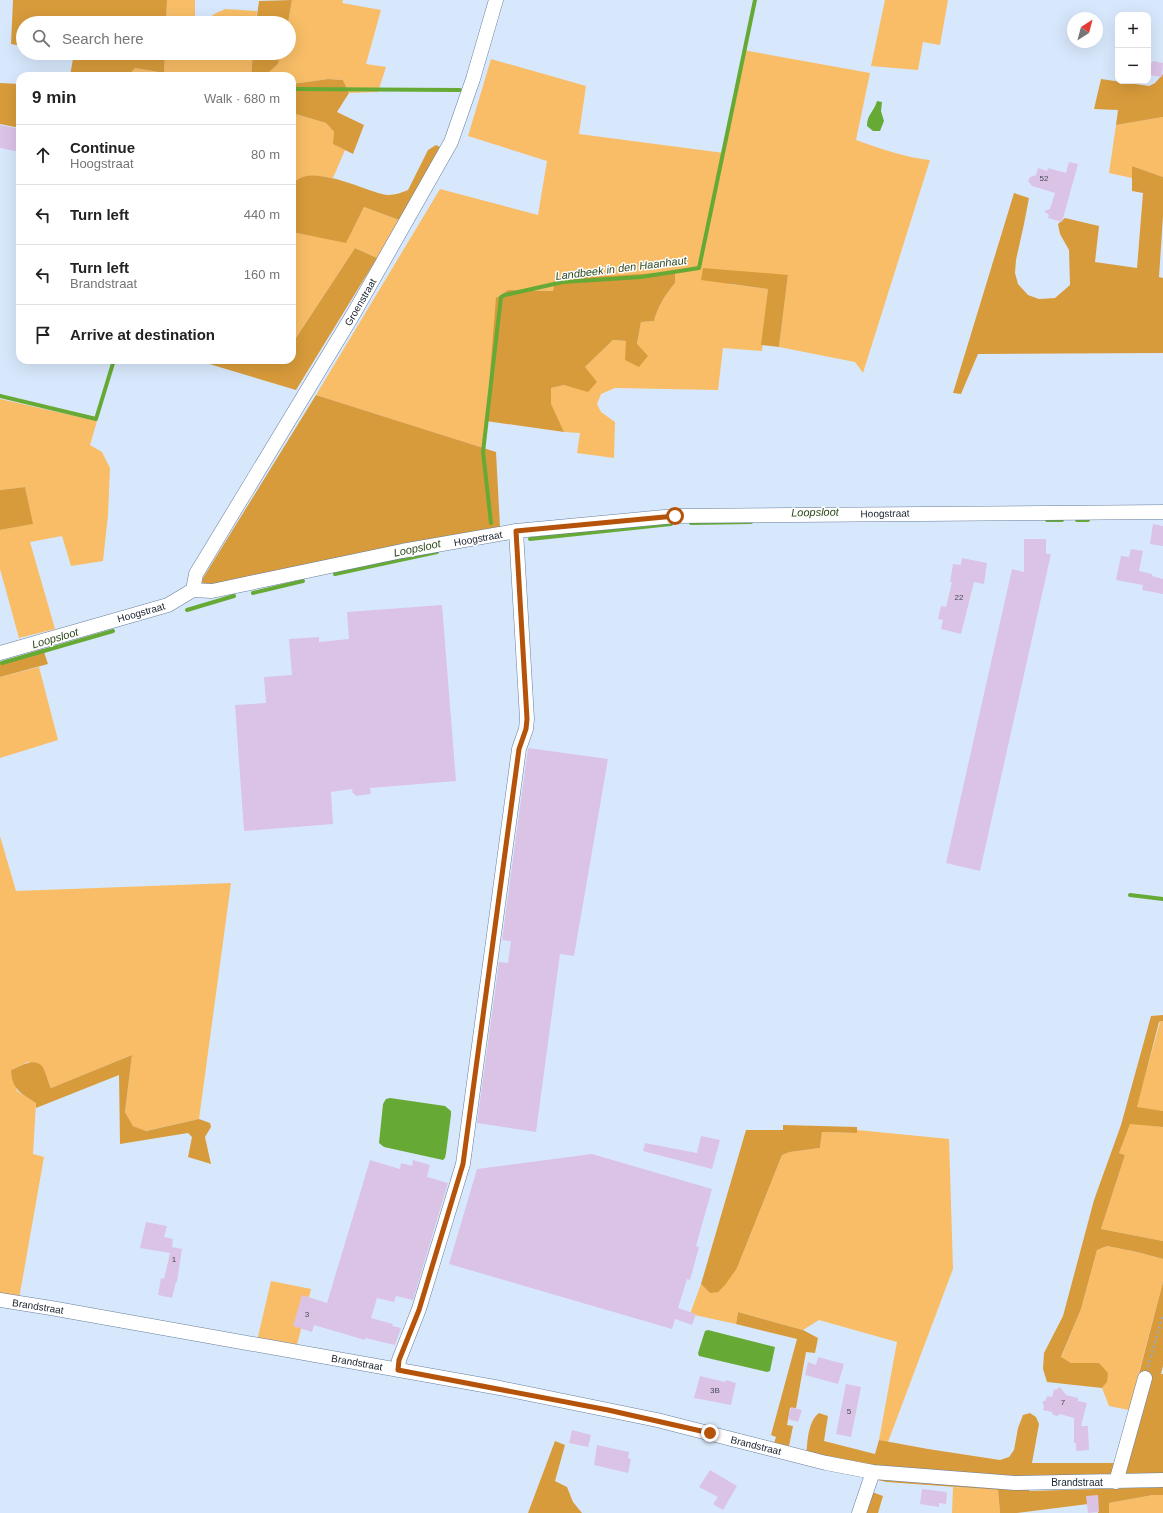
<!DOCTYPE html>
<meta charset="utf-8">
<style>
:root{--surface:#fff;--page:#f2f2f2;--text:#222;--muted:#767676;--line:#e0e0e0}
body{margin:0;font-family:Helvetica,sans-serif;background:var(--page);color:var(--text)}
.controls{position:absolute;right:12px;top:12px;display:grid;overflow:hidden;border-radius:8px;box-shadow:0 4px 16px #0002}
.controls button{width:36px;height:36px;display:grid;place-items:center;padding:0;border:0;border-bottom:1px solid var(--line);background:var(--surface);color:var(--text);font:20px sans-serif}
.compass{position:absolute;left:1067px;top:12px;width:36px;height:36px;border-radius:50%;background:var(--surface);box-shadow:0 4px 16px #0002;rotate:36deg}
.stop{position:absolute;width:12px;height:12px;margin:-9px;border:3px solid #b45309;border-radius:50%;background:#fff}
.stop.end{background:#b45309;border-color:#fff;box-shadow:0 1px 4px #0008}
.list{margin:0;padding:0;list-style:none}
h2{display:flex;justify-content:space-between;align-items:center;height:52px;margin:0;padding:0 16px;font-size:17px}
h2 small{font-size:13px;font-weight:400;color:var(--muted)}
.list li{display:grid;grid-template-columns:26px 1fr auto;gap:12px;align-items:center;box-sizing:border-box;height:60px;padding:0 16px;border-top:1px solid var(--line)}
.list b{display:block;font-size:15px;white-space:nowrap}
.list p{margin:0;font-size:13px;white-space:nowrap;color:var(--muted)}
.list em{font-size:13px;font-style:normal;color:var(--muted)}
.icon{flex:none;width:22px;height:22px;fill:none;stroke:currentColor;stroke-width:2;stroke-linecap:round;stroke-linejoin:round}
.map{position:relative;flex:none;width:1163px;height:1513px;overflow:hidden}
.search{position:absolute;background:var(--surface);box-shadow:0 4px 16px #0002;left:16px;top:16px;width:280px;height:44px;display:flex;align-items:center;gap:10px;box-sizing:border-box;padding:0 14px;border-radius:22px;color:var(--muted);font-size:15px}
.panel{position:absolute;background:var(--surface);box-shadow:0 4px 16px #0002;left:16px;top:72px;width:280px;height:292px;border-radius:12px}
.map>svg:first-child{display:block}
.green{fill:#f8bd66}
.forest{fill:#d89b3b}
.water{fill:#66aa35}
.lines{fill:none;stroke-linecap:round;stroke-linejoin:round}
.stream{stroke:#66aa35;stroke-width:4}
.building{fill:#dbc3e6}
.minor-casing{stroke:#667e9c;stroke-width:15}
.path{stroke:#9aa8ba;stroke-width:2.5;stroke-dasharray:2 3;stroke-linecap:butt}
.minor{stroke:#fff;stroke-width:14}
.route{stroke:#b45309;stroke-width:5}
.labels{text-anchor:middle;stroke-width:3;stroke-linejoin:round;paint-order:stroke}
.number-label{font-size:8px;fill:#47495a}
.street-label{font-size:10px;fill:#16202c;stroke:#fff}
.water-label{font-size:11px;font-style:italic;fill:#2c481b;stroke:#fff}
</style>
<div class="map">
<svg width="1163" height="1513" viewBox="0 0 1163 1513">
<rect width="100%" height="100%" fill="#d8e8fc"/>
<path class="green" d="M167,0H195V23H166Z
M292,0H343L342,3L381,10L366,64L386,67L378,92L349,93L343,80L328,79L292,84V76H268V73L278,64L281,53H289V23H288Z
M885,0H948L940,45L923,42L918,70L871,66Z
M225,9L257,11L256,23H207C209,14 218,13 225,9Z
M743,50L870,73L856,140C881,149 904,157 930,160L863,373L855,362L779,347L788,275L729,284L768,289L762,351L723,348L718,390L615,388L601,394L597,404L601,412L615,422L614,458L577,453L580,433L564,432L550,404L551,388L564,385L585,367L613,340L626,341L637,344L641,322L654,321C658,306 665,295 675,283L555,279L553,291L508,290L497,297L483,448L316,395L440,189L538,215L547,161L468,136L491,59L586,86L579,134L724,153Z
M165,53H253L251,76H128L135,68L164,73Z
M292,113L326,123L334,132V144L345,150L333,178C320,176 300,172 292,185Z
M1163,117V177L1132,166V178L1109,173L1116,125Z
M364,207L399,220L377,258L355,248L292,344V232L346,242Z
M0,399L97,421L90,445L102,452L110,468L108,515L103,561L71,566L62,536L30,542L55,629L19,638L0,569V530L32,524L25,487L0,490Z
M39,667L58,740L0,758V677Z
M0,836L16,891L231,883L199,1119L145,1131L133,1126L125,1112L132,1055L51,1088L47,1078L28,1062L11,1070L17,1091L36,1103L33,1154L44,1157L19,1299L0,1296Z
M1163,1021V1111L1136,1108L1160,1022Z
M1130,1123L1163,1127V1241L1101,1229L1125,1155L1119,1153Z
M857,1130L949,1139L953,1269L888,1442L879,1440L897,1342L819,1320L803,1330L738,1312L736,1324L690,1314L701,1284L710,1293L737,1268L782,1155L790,1152L820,1148L822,1132L857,1133Z
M1107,1246L1137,1252L1163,1259V1282L1129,1410L1109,1406L1102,1388L1107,1382L1099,1363H1071L1061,1358L1081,1309L1097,1250Z
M271,1281L311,1289L296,1349L257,1341Z
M953,1487L998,1490L1000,1513H952Z
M1153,1495H1163V1513H1109V1503Z"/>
<path class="forest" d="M13,0H167L166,23H23V46L11,44Z
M292,0L288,23H256L259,1Z
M74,53H165L164,73L135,68L128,76H70Z
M253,53H281L278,64L268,73V76H251Z
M1163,74V117L1116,125L1118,110L1094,109L1101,79L1149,86L1155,83Z
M328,79L343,80L349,93L337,112L364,125L353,154L333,144L334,132L326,123L292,113V84Z
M0,83L20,84V128L0,124Z
M436,145L442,148L404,215L399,220L364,207L346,243L292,232V185C306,161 362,189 382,194C391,197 400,193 408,190L428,150Z
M1132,166L1163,177V216L1159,277L1163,278V353L978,354L961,394L953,393L1014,193L1029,198L1024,224L1016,260L1015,273L1018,284L1028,295L1039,299L1055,298L1070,285L1069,250L1060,234L1058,224L1065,218L1099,226L1095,262L1137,268L1143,193L1132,191Z
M355,248L377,258L296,390L196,360H275L280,362L281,360H292V344Z
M703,268L788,275L779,347L761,345L768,289L701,280Z
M675,272V283C665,295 658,306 654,321L641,322L637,344L648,356L639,367L625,360L626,341L613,340L585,367L597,382L588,392L564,385L551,388V404L564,432L486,421L496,298L508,290L553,291L555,279Z
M316,395L496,452L500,527L204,587L202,583L203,578Z
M25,487L33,524L0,530V490Z
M43,649L48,664L0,677V662Z
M1163,1015V1021L1159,1022L1137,1107L1163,1111V1127L1130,1124L1119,1153L1125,1155L1101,1229L1163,1241V1259L1137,1252L1107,1246L1097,1250L1081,1309L1061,1357L1071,1363H1099L1108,1373L1107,1382L1102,1388L1047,1382L1043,1369L1044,1353L1063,1316L1094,1200L1121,1125L1151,1016Z
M132,1055L125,1112L133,1126L146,1131L199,1119L210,1123L211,1127L205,1137L211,1164L188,1157L192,1137L188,1133L120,1144L119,1075L36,1108V1103C21,1093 12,1090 11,1070C20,1067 33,1057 42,1066C45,1070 48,1082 51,1088Z
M783,1125L857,1127V1133L822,1132L820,1148L790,1152L782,1155L737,1268L725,1285L718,1292L710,1293L701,1284L746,1130H783Z
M1163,1282V1366L1161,1374H1163V1474L1030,1478L1029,1491L1163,1487V1495H1153L1109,1503V1513H1098L1096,1503L1017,1513H1000L998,1490L887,1482L806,1465C807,1451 806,1422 819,1413L828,1416L824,1441L875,1454L879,1440L928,1449L1000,1460L1009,1457L1014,1450L1018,1428L1023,1415L1030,1413L1036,1417L1039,1424L1032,1463H1127L1124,1431Z
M738,1312L803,1330L818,1338L815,1353L806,1352L796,1408H790L787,1425L793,1426L789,1446L774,1443L776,1437L771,1435L797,1339L736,1324Z
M555,1441L565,1445L555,1481L567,1487L573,1502L582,1513H528Z
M872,1492L883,1496L878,1513H865Z"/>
<path class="water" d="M877,101L882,102L881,111L884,121L880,131H873L867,126C867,114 874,112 877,101Z
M390,1098L445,1106L451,1111V1115L446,1153L445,1158L443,1160L384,1147L379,1143L383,1104L386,1099Z
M708,1330L775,1347L770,1371L767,1372L699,1356L698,1353L705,1331Z"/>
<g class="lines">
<path class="stream" d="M292,89L460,90
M0,396L96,419L114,360
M1047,520H1062
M1077,520H1088
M491,523L483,452L501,297L505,295L563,282L641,277L699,268L755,0
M691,523L751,522
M530,539L671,524
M335,574L437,552
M253,593L303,581
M187,610L234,596
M2,663L113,631
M1130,895L1163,899"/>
</g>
<path class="building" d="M1153,61L1163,63L1162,77L1148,75V63H1152Z
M0,125L20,129V152L0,148Z
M1069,162L1078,164L1062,222L1048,218L1049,215L1044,211L1050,209L1055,193L1032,186L1028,181L1030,177L1036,175L1038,168L1047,171L1048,168L1066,173Z
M1153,524L1163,526V546L1150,544Z
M1024,539H1046V554H1051L980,871L946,863L1012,569L1024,572Z
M1131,549L1143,551L1139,571L1152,574V576L1163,579V594L1142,590L1143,585L1116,580L1121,556L1129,557Z
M962,558L987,563L984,584L974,582L961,634L941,629L943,620L938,619L941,606L946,607L952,582H950L953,564L961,565Z
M442,605L456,781L370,788L371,794L355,796V794H353L352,789L331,792L333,824L244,831L235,705L266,703L264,677L292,675L289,639L319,637V642L349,639L347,612Z
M528,748L608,759L574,956L560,954L536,1132L477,1123L499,962L508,963L511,941L502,940Z
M701,1136L720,1140L712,1169L643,1151L645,1143L697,1153Z
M592,1154L712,1189L696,1246L699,1247L690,1280L687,1279L678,1308L696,1314L692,1325L675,1319L672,1329L449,1264L477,1169Z
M370,1160L400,1169L401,1163L412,1166L413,1160L430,1165L427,1177L448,1183L413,1300L396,1296L394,1302L377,1298L371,1318L393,1324L392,1326L401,1328L395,1345L365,1338V1340L314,1325L312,1332L293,1326L302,1295L327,1303Z
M146,1222L167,1226L164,1237L173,1239L172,1247L182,1249L177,1282H176L172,1298L158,1295L161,1278L164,1279L170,1253L140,1248Z
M818,1357L844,1364L838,1384L805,1375L808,1362L816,1365Z
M700,1376L725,1382L726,1380L736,1383L731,1405L694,1398Z
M846,1384L861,1387L851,1437L836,1434Z
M1060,1387L1066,1395L1078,1398V1401L1087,1403L1081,1426H1088L1089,1450L1076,1451V1443H1074V1418L1060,1414L1058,1416L1053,1415L1052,1412L1043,1410L1044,1406L1042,1402L1046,1400L1047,1396L1052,1397L1054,1389L1056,1390Z
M791,1407L802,1410L798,1422L788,1419Z
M572,1430L591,1435L588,1447L569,1443Z
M597,1445L629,1452L628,1458L631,1459L628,1473L594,1465Z
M710,1470L737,1486L723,1510L713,1504L718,1497L699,1487Z
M922,1489L947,1492L946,1504L939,1503V1507L920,1504Z
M1098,1495L1099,1512L1088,1513L1086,1496Z"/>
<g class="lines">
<defs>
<path id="minor" d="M193,590L196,574L354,313L451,142L473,79L496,0
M0,653L168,605L193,590L212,591L402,551L516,531L675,516L1163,512
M0,1300L51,1308L500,1388L657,1420L826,1463L873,1472L1015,1483L1163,1480
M398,1370L399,1360L419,1309L463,1164L519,749L526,729L527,719L516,531
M1116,1482L1145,1378
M859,1513L873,1472"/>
</defs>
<use href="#minor" class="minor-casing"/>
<path class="path" d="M1148,1367L1163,1315"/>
<use href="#minor" class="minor"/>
</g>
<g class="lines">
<path class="route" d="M675,516L516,531L527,719L526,729L519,749L463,1164L419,1310L399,1360L398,1370L608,1410L710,1433"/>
</g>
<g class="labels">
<g class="number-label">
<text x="1044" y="181">52</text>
<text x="959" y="600">22</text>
<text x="174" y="1262">1</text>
<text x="307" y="1317">3</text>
<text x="715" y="1393">3B</text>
<text x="1063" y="1405">7</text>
<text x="849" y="1414">5</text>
</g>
<g class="street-label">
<text transform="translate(360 302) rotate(-60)" y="4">Groenstraat</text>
<text transform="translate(885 513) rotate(-1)" y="4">Hoogstraat</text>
<text transform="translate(478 538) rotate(-10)" y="4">Hoogstraat</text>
<text transform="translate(141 612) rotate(-16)" y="4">Hoogstraat</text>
<text transform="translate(38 1306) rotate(9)" y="4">Brandstraat</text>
<text transform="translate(357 1362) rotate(10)" y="4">Brandstraat</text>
<text transform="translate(756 1445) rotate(14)" y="4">Brandstraat</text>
<text x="1077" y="1486">Brandstraat</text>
</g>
<g class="water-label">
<text transform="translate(621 268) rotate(-7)" y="4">Landbeek in den Haanhaut</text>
<text transform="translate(815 512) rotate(-1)" y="4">Loopsloot</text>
<text transform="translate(417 548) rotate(-12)" y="4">Loopsloot</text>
<text transform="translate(55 638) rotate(-16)" y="4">Loopsloot</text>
</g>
</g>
</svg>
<div class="controls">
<button>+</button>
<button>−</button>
</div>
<svg class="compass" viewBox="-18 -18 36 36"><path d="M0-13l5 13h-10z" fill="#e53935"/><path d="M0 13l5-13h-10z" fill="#767676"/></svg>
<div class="stop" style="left:675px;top:516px"></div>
<div class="stop end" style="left:710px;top:1433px"></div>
<div class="search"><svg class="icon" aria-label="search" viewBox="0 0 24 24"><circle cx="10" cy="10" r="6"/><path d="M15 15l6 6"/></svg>Search here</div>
<section class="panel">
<h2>9 min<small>Walk · 680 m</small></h2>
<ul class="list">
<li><svg class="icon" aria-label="ahead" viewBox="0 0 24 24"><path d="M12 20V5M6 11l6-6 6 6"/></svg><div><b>Continue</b><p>Hoogstraat</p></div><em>80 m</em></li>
<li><svg class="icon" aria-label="left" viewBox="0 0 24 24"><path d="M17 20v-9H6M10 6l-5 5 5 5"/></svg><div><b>Turn left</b></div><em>440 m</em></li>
<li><svg class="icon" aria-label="left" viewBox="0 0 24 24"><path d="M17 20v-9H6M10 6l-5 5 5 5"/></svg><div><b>Turn left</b><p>Brandstraat</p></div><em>160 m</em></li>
<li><svg class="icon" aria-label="arrive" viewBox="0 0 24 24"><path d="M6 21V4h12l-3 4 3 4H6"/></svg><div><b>Arrive at destination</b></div></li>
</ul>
</section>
</div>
